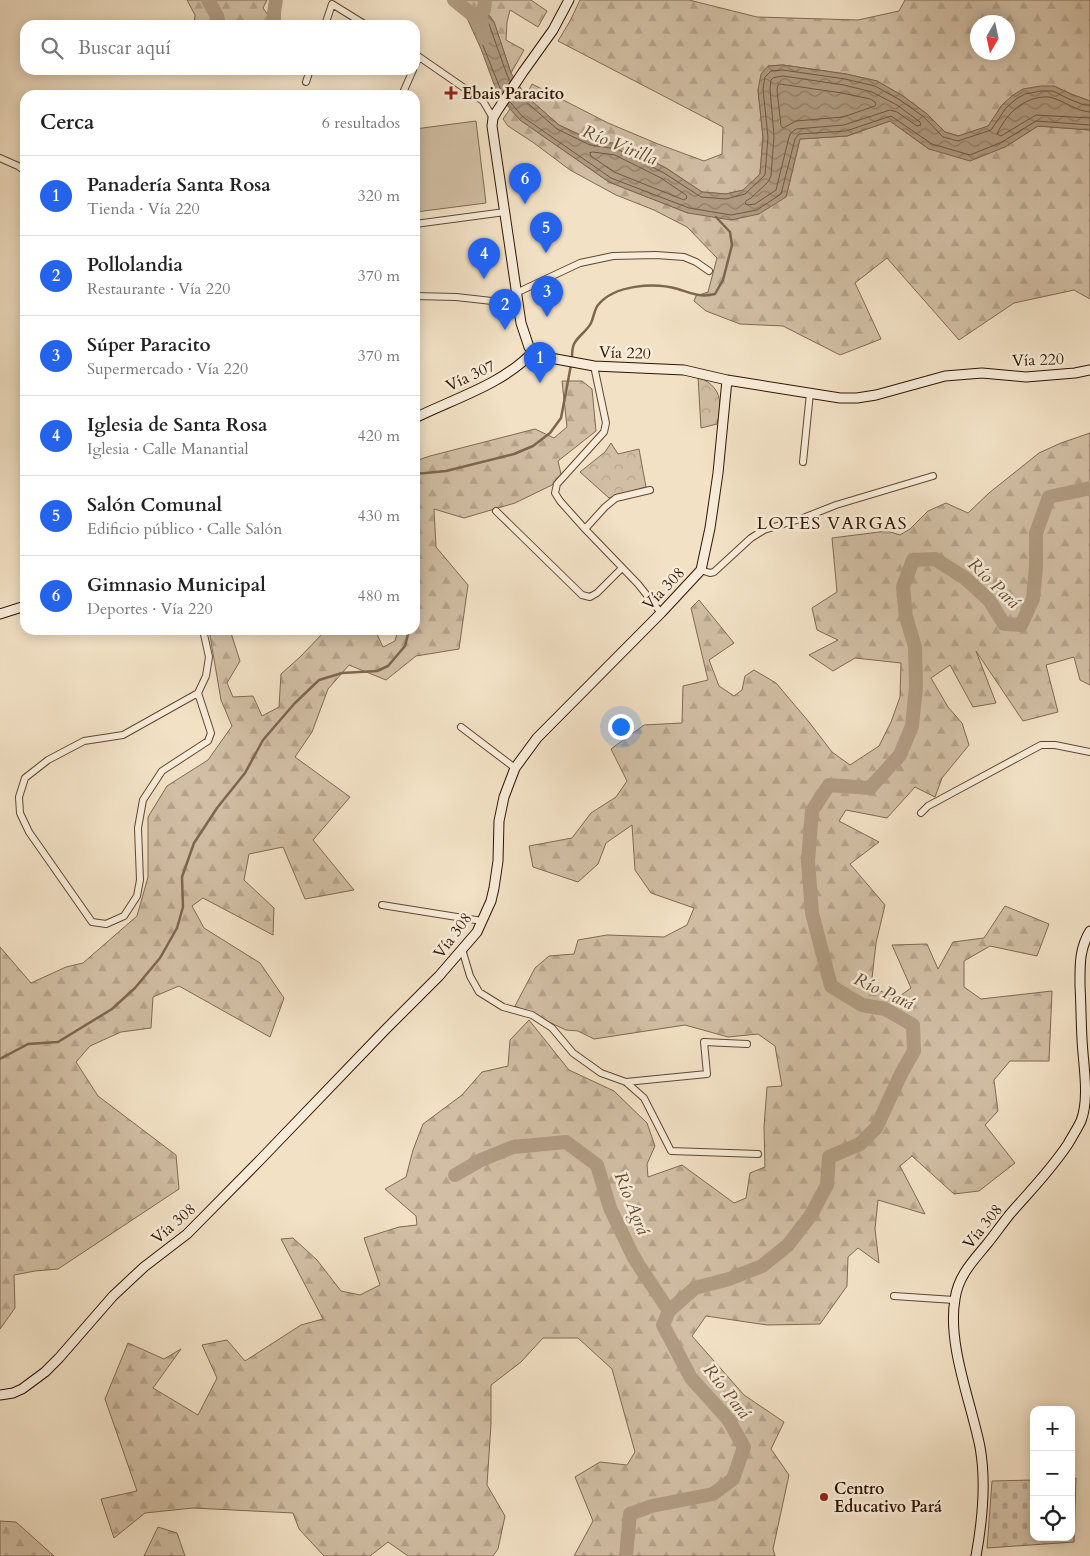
<!DOCTYPE html>
<html lang="es">
<meta charset="utf-8">
<style>
:root{--surface:#fff;--page:#f2f2f2;--text:#222;--muted:#767676;--line:#e0e0e0;--accent:#2563eb}
body{margin:0;font-family:Cardo,serif;background:var(--page);color:var(--text)}
.controls{position:absolute;right:15px;bottom:15px;display:grid;overflow:hidden;border-radius:10px;box-shadow:0 2px 12px #0003}
.controls button{width:45px;height:45px;display:grid;place-items:center;padding:0;border:0;border-bottom:1px solid var(--line);background:var(--surface);color:var(--text);font:25px sans-serif}
.compass{position:absolute;left:970px;top:15px;width:45px;height:45px;border-radius:50%;background:var(--surface);box-shadow:0 2px 12px #0003;rotate:189deg}
.you{position:absolute;left:620px;top:726px;width:18px;height:18px;margin:-12px;border:4px solid #fff;border-radius:50%;background:#1a73e8;box-shadow:0 0 0 8px #1a73e833}
.badge{display:grid;place-items:center;width:32px;height:32px;border-radius:50%;background:var(--accent);color:#fff;font-size:16px;font-weight:700}
.pin{position:absolute;translate:-50% -41px;filter:drop-shadow(0 1px 2px #0008)}
.pin::after{content:'';position:absolute;top:26px;width:18px;height:15px;background:inherit;clip-path:polygon(0 0,100% 0,50% 100%)}
.list{margin:0;padding:0;list-style:none}
h2{display:flex;justify-content:space-between;align-items:center;height:65px;margin:0;padding:0 20px;font-size:21px}
h2 small{font-size:16px;font-weight:400;color:var(--muted)}
.list li{display:grid;grid-template-columns:32px 1fr auto;gap:15px;align-items:center;box-sizing:border-box;height:80px;padding:0 20px;border-top:1px solid var(--line)}
.list b{display:block;font-size:19px;white-space:nowrap}
.list p{margin:0;font-size:16px;white-space:nowrap;color:var(--muted)}
.list em{font-size:16px;font-style:normal;color:var(--muted)}
.icon{flex:none;width:28px;height:28px;fill:none;stroke:currentColor;stroke-width:2;stroke-linecap:round;stroke-linejoin:round}
.map{position:relative;flex:none;width:1090px;height:1556px;overflow:hidden}
.search{position:absolute;background:var(--surface);box-shadow:0 2px 12px #0003;left:20px;top:20px;width:400px;height:55px;display:flex;align-items:center;gap:12px;box-sizing:border-box;padding:0 18px;border-radius:15px;color:var(--muted);font-size:19px}
.panel{position:absolute;background:var(--surface);box-shadow:0 2px 12px #0003;left:20px;top:90px;width:400px;height:545px;border-radius:15px}
.map>svg:first-child{display:block}
.forest{fill:url(#forest-firs);stroke:#806952;fill-rule:evenodd}
.cemetery{fill:url(#cemetery-stones);stroke:#806952}
.park{fill:url(#park-crowns);stroke:#806952}
.pitch{fill:#d1bea4;stroke:#806952}
.water{fill:url(#water-waves);stroke:#7d654e}
.lines{fill:none;stroke-linecap:round;stroke-linejoin:round}
.shore{stroke:#705841;stroke-width:1}
.stream{stroke:#7d654e;stroke-width:2.5}
.river{stroke:#b09b82;stroke-width:14}
.street-casing{stroke:#604731;stroke-width:8}
.secondary-casing{stroke:#301400;stroke-width:11}
.street{stroke:#f7ecd9;stroke-width:6}
.secondary{stroke:#f7ecd9;stroke-width:9}
.poi-dot{fill:#8f2418;stroke:#f7ecd9;stroke-width:2}
.labels{text-anchor:middle;stroke-width:5;stroke-linejoin:round;paint-order:stroke}
.poi-label{font-size:16px;font-weight:bold;fill:#301400;stroke:#f7ecd9;text-anchor:start}
.street-label{font-size:16px;fill:#301400;stroke:#f7ecd9}
.water-label{font-size:18px;font-style:italic;fill:#634a34;stroke:#f7ecd9}
.neighbourhood-label{font-size:18px;letter-spacing:1px;fill:#301400;stroke:#f7ecd9}
</style>
<div class="map">
<svg width="1090" height="1556" viewBox="0 0 1090 1556">
<defs>
<pattern id="forest-firs" width="22" height="20" patternUnits="userSpaceOnUse" patternTransform="scale(1.25)"><rect width="22" height="20" fill="#d1bea4"/><path d="M5 1l3.5 6h-7zM16 11l3.5 6h-7z" fill="#b4a28b"/></pattern>
<pattern id="cemetery-stones" width="16" height="16" patternUnits="userSpaceOnUse" patternTransform="scale(1.25)"><rect width="16" height="16" fill="#d1bea4"/><path d="M2 7V4a2 2 0 0 1 4 0v3zM10 15v-3a2 2 0 0 1 4 0v3z" fill="#b4a28b"/></pattern>
<pattern id="park-crowns" width="20" height="18" patternUnits="userSpaceOnUse" patternTransform="scale(1.25)"><rect width="20" height="18" fill="#d1bea4"/><path d="M2 6a3 3 0 1 1 6 0M12 15a3 3 0 1 1 6 0" fill="none" stroke="#b4a28b"/></pattern>
<pattern id="water-waves" width="16" height="10" patternUnits="userSpaceOnUse" patternTransform="scale(1.25)"><rect width="16" height="10" fill="#b09b82"/><path d="M0 5q4-4 8 0t8 0" fill="none" stroke="#907d68"/></pattern>
</defs>
<rect width="100%" height="100%" fill="#f2e1c5"/>
<filter id="stains"><feTurbulence type="fractalNoise" baseFrequency=".004" numOctaves="4"/><feColorMatrix values="0 0 0 0 .2 0 0 0 0 .09 0 0 0 0 .02 0 0 0 .5 -.17"/></filter>
<radialGradient id="worn" r=".72"><stop offset=".6" stop-color="#630" stop-opacity="0"/><stop offset="1" stop-color="#630" stop-opacity=".3"/></radialGradient>
<path class="forest" d="M187,0H267L263,8L275,25H194L195,15Z
M457,0H531L547,11L538,27L510,10L507,22L506,40L524,50L511,73L494,22L490,16L480,13V20L463,7Z
M580,0H689L757,17L858,20L899,11L905,0H1090V101L1071,94L1054,86L1002,105L989,126L959,136L945,132L927,114L903,96L877,81L846,74L783,65L768,66L758,90L763,137L760,174L744,190L726,194L702,192L666,168L618,144L591,140L559,125L526,96L532,84L608,123L658,144L704,161L722,154L723,127L558,41L570,21ZM978,22H1008V52H978Z
M510,109L520,120L609,182L688,213L786,197L800,139L847,136L890,121L929,149L1005,147L1038,126L1090,130V299L1074,290L1014,303L959,340L887,258L855,283L881,339L840,355L783,326L740,324L706,311L694,301L696,296L708,292L717,258L687,227L654,210L616,195L570,170L534,143L508,126L503,119Z
M562,381H582L592,389L596,431L558,461L561,474L552,485L515,503L464,518L434,509L436,547L468,585L459,649L416,656L386,680L349,665L328,689L312,732L295,757L350,797L313,840L354,890L305,899L283,847L249,854L244,880L274,908L273,935L203,898L192,906L204,928L260,963L284,998L270,1037L179,986L153,997L151,1028L121,1032L90,1046L76,1062L98,1096L176,1155L179,1189L58,1269L35,1271L14,1275L15,1308L0,1329V947L31,983L66,967L83,963L137,916L148,877V817L167,786L208,760L232,726L221,700L209,630H230L240,661L227,683L233,697L253,696L262,716L279,707L281,674L300,657L326,630H334L340,632L342,630H375L383,647L395,641L398,630H415V461L430,456L535,429L554,438L567,427Z
M1090,433V685L1080,680L1074,657L1046,665L1058,712L1023,721L976,651L996,703L973,707L950,665L931,678L948,707L962,723L969,745L942,778L935,797L915,787L887,818L846,810L839,821L879,842L850,864L885,905L876,943L871,987L897,998L911,988L892,945L927,944L938,969L953,942L984,938L1005,906L1049,924L1037,956L990,946L964,961V987L981,999L1052,991L1049,1061H1010L994,1080L998,1111L985,1125L1015,1163L979,1191L954,1194L912,1156L900,1166L925,1214L878,1200L875,1229L879,1263L858,1248L848,1257L847,1286L820,1324L767,1325L706,1316L692,1336L744,1395L784,1422L771,1449L789,1475L773,1549L775,1556H574L593,1521L575,1477L600,1462L627,1465L635,1452L612,1369L578,1338H543L521,1362L491,1385V1424L487,1485L505,1516L498,1549L493,1556H408L388,1542L370,1556H324L299,1529L293,1513L193,1508L145,1513L114,1538L101,1499L137,1491L105,1399L128,1343L164,1359L181,1349L153,1388L198,1415L217,1378L202,1345L227,1340L245,1361L301,1325L323,1319L281,1239L293,1238L317,1260L341,1291L360,1295L380,1285L364,1238L399,1227L417,1225L416,1216L385,1189L406,1177L413,1150L423,1124L462,1095L482,1072L508,1066L510,1040L529,1020L569,1070L614,1091L647,1123L655,1146L647,1164L648,1177L682,1165L734,1203L746,1198L750,1173L765,1167L764,1127L767,1087L782,1086L775,1046L758,1034L728,1037L685,1025L594,1039L578,1031L566,1030L515,1006L535,968L549,956L574,954L578,940L607,935L664,937L687,925L694,908L651,893L635,870L632,825L606,843L598,864L578,882L533,867L529,846L572,838L591,813L616,797L627,781L611,749L644,725L682,723L683,686L708,680L691,608L699,600L734,643L709,660L719,686L734,696L742,690L745,676L754,670L776,683L809,722L832,752L850,765L879,746L891,722L900,697L901,663L855,658L833,671L809,655L838,640L817,630L812,608L837,592L832,538L887,531L900,535L910,529L928,511L946,503L968,513L989,493L1039,453L1061,443Z
M0,1521L16,1522L54,1556H0Z
M158,1527L177,1533L185,1556H144Z"/>
<path class="cemetery" d="M1076,1478L1074,1542L987,1548L992,1481L1034,1480V1537H1071V1479Z"/>
<path class="park" d="M698,377C721,386 723,402 717,424L701,428Z
M611,443L618,454L639,449L646,487L609,498L580,472L605,452Z"/>
<path class="pitch" d="M476,121L486,203L416,212L415,129Z"/>
<path class="water" d="M462,7L480,20V13L484,10L494,22L511,73L526,96L559,125L591,140L618,144L666,168L702,192L726,194L743,190L760,174L763,137L758,90L761,74L768,66L783,65L846,74L877,81L903,96L927,114L945,132L958,136L988,126L1002,105L1013,95L1023,89L1041,86H1054L1071,94L1090,101V130L1038,126L1005,147L970,161L929,149L890,121L847,136L800,139L786,197L759,214L731,220L688,213L609,182L520,120L498,95L481,49Z"/>
<g class="lines">
<path class="shore" d="M783,76L844,85L872,92L897,105L920,122L921,125L917,126L897,112L890,110L844,125L796,129L791,133L789,137L776,190L755,204L747,205L745,203L746,201L751,198L768,182L771,176L774,136L770,89L771,80L773,78Z
M780,84L842,93L870,99L875,102L876,104L875,106L843,117L796,121L783,128L781,126L777,90L778,85Z
M517,91L523,99L557,129L590,145L617,149L664,173L701,197L726,199L745,194L765,175L768,137L763,89L765,77L771,71L783,70L845,79L875,86L900,100L924,117L943,137L958,141L991,130L1006,108L1016,99L1025,94L1041,91H1053L1069,99L1084,105H1090
M502,93L476,28L477,25L486,21L489,24L507,75L510,81
M510,102L523,117L611,178L689,208L731,215L757,210L781,194L795,139L799,134L846,131L891,116L932,144L970,155L1002,142L1036,121L1090,125
M1090,112C1076,111 1066,102 1053,98C1048,96 1042,97 1037,98C1018,102 1005,117 997,134L1001,136L1036,115L1090,118
M593,152L615,155L661,178L686,195L687,198L684,200L614,172L591,156L590,153Z"/>
<path class="stream" d="M572,359C572,355 572,348 574,344C578,336 587,331 591,323C594,317 594,310 598,305C614,285 654,282 678,289C691,293 700,298 715,294L723,280L732,245L730,232L716,217
M415,474L446,471L514,454L533,446L550,433L561,418L571,365
M415,530L416,531L415,538
M0,1059L28,1044L58,1042L112,1009L135,988L160,958L177,928L183,907L182,877L194,843L217,808L245,773L263,740L294,704L319,680L342,673L377,671L388,666L405,646L409,630"/>
<path class="river" d="M208,0L217,16L219,25
M454,0L479,20
M274,25V13L276,0
M484,38L480,13L484,10L485,0
M455,1175L481,1160L513,1147L566,1142L597,1165L610,1208L634,1258L669,1311
M626,1556L630,1514L652,1506L713,1494L733,1479L744,1447L728,1419L691,1378L663,1325L669,1311L695,1288L729,1279L762,1266L788,1245L811,1215L827,1185L829,1157L860,1144L876,1128L901,1074L914,1051L913,1025L885,1009L862,1005L831,986L812,913L808,861L812,811L829,785L870,788L900,755L912,726L916,687L915,647L906,617L903,587L913,560L935,559L965,578L989,600L1004,624L1021,625L1033,599L1036,566V533L1049,497L1090,488"/>
<defs>
<path id="street" d="M332,4L366,25
M325,25L332,4
M415,54L483,101L493,118
M415,65L419,57
M306,82L310,70
M402,95L413,70
M0,158L18,166L25,171
M415,224L505,212
M516,293L580,263L613,256L656,255L684,257L696,262L709,271
M415,296L456,297L518,304
M594,366L606,423L604,432L557,484L555,493L560,501L585,529L638,584L661,613
M803,462L810,393
M496,511L582,595L590,597L597,593L622,568
M585,529L605,507L616,498L650,490
M701,570L710,573L714,572L751,538L764,530L803,518L836,505L933,476
M198,693L211,733L208,741L162,771L143,800L138,828L140,880L137,896L124,916L106,924L92,922L29,832L20,813L19,797L25,778L48,760L84,741L123,735L198,693L206,676L209,657L203,630
M461,727L515,768
M921,813L928,806L1041,745H1055L1090,752
M382,905L482,921
M462,949L470,976L479,992L503,1007L532,1015L552,1028L573,1053L601,1073L626,1082L644,1098L671,1151L758,1154
M626,1082L707,1074L704,1042L747,1044
M894,1296L954,1300"/>
<path id="secondary" d="M569,0L553,30L523,72L497,111L493,118L492,126L521,323L529,347L539,355L545,357L594,366L684,370L727,380L840,398H857L876,395L945,376L982,373L1026,377L1075,373L1090,370
M415,418C455,398 502,385 534,351
M0,614L25,606
M0,1395L13,1393L22,1389L45,1372L59,1358L113,1296L144,1267L187,1234L261,1159L386,1029L439,976L477,932L491,901L494,888L498,861L499,821L504,797L515,768L537,738L661,613L701,570L710,528L718,473L727,380
M976,1556C982,1523 986,1480 980,1447C971,1402 947,1344 955,1299C958,1276 973,1261 987,1244C995,1234 1002,1224 1010,1214C1031,1190 1050,1171 1068,1144C1072,1137 1077,1129 1081,1121C1090,1097 1083,1064 1082,1039C1081,1021 1081,1003 1080,986C1080,966 1079,949 1090,931"/>
</defs>
<use href="#street" class="street-casing"/>
<use href="#secondary" class="secondary-casing"/>
<use href="#street" class="street"/>
<use href="#secondary" class="secondary"/>
</g>
<g class="poi-dot">
<path d="M448.5 85.5h5v5h5v5h-5v5h-5v-5h-5v-5h5z"/>
<circle cx="824" cy="1497" r="5"/>
</g>
<g class="labels">
<g class="poi-label">
<text x="462" y="99">Ebais Paracito</text>
<text x="834" y="1494">Centro<tspan x="834" dy="18">Educativo Pará</tspan></text>
</g>
<g class="street-label">
<text transform="translate(625 352) rotate(2)" y="6">Vía 220</text>
<text transform="translate(1038 359) rotate(-2)" y="6">Vía 220</text>
<text transform="translate(470 375) rotate(-25)" y="6">Vía 307</text>
<text transform="translate(663 588) rotate(-46)" y="6">Vía 308</text>
<text transform="translate(452 935) rotate(-53)" y="6">Vía 308</text>
<text transform="translate(173 1223) rotate(-41)" y="6">Vía 308</text>
<text transform="translate(982 1226) rotate(-51)" y="6">Vía 308</text>
</g>
<g class="water-label">
<text transform="translate(620 145) rotate(22)" y="6">Río Virilla</text>
<text transform="translate(994 583) rotate(44)" y="6">Río Pará</text>
<text transform="translate(884 991) rotate(25)" y="6">Río Pará</text>
<text transform="translate(632 1203) rotate(68)" y="6">Río Agrá</text>
<text transform="translate(727 1391) rotate(52)" y="6">Río Pará</text>
</g>
<g class="neighbourhood-label">
<text x="832" y="529">LOTES VARGAS</text>
</g>
</g>
<rect width="100%" height="100%" filter="url(#stains)"/>
<rect width="100%" height="100%" fill="url(#worn)"/>
</svg>
<div class="controls">
<button>+</button>
<button>−</button>
<button><svg class="icon" aria-label="locate" viewBox="0 0 24 24"><circle cx="12" cy="12" r="6"/><path d="M12 2v4M12 18v4M2 12h4M18 12h4"/></svg></button>
</div>
<svg class="compass" viewBox="-18 -18 36 36"><path d="M0-13l5 13h-10z" fill="#e53935"/><path d="M0 13l5-13h-10z" fill="#767676"/></svg>
<div class="you"></div>
<div class="pin badge" style="left:540px;top:383px">1</div>
<div class="pin badge" style="left:505px;top:330px">2</div>
<div class="pin badge" style="left:547px;top:317px">3</div>
<div class="pin badge" style="left:484px;top:279px">4</div>
<div class="pin badge" style="left:546px;top:253px">5</div>
<div class="pin badge" style="left:525px;top:204px">6</div>
<div class="search"><svg class="icon" aria-label="search" viewBox="0 0 24 24"><circle cx="10" cy="10" r="6"/><path d="M15 15l6 6"/></svg>Buscar aquí</div>
<section class="panel">
<h2>Cerca<small>6 resultados</small></h2>
<ul class="list">
<li><span class="badge">1</span><div><b>Panadería Santa Rosa</b><p>Tienda · Vía 220</p></div><em>320 m</em></li>
<li><span class="badge">2</span><div><b>Pollolandia</b><p>Restaurante · Vía 220</p></div><em>370 m</em></li>
<li><span class="badge">3</span><div><b>Súper Paracito</b><p>Supermercado · Vía 220</p></div><em>370 m</em></li>
<li><span class="badge">4</span><div><b>Iglesia de Santa Rosa</b><p>Iglesia · Calle Manantial</p></div><em>420 m</em></li>
<li><span class="badge">5</span><div><b>Salón Comunal</b><p>Edificio público · Calle Salón</p></div><em>430 m</em></li>
<li><span class="badge">6</span><div><b>Gimnasio Municipal</b><p>Deportes · Vía 220</p></div><em>480 m</em></li>
</ul>
</section>
</div>
